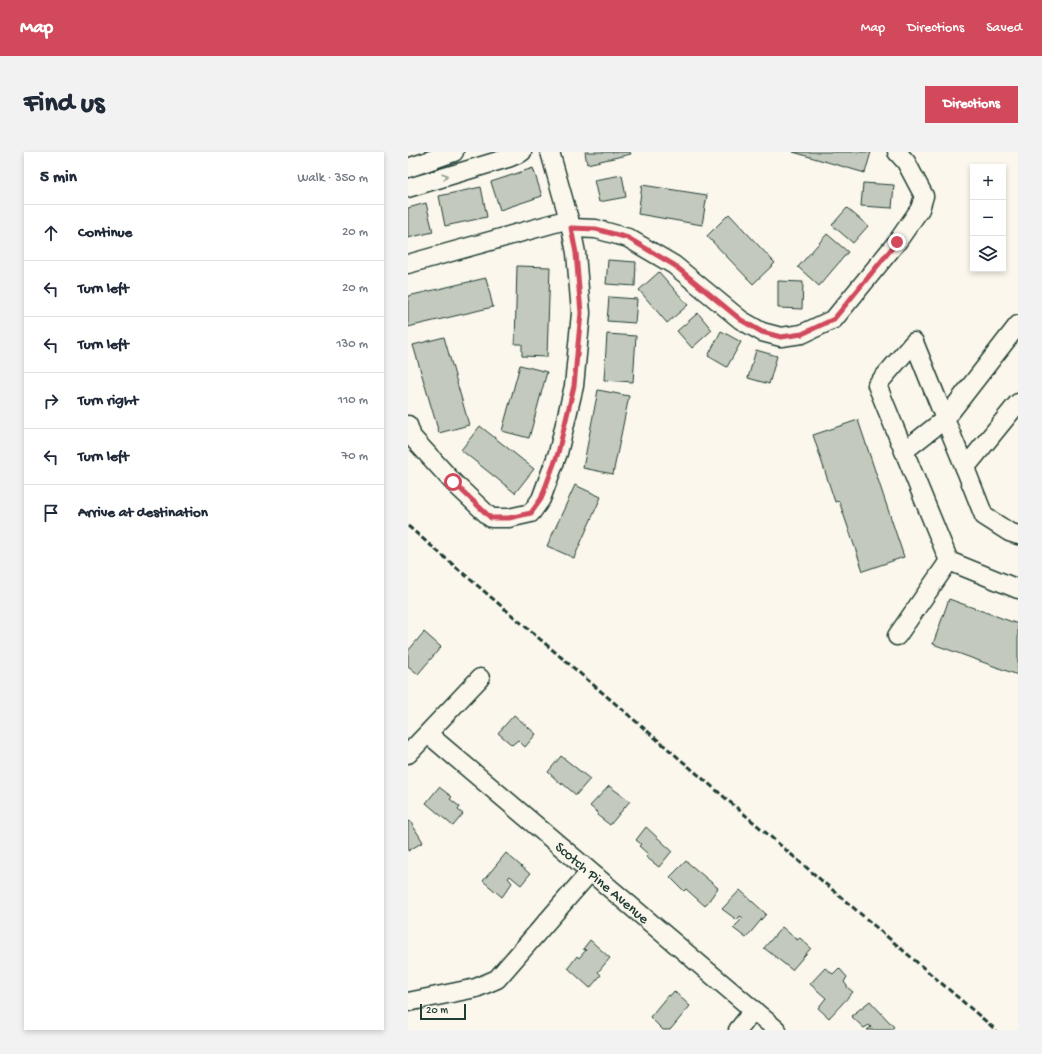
<!DOCTYPE html>
<meta charset="utf-8">
<style>
:root{--surface:#fff;--page:#f2f2f3;--text:#1f2937;--muted:#747a83;--line:#e0e1e3;--accent:#d1495b}
body{margin:0;font-family:"Gochi Hand",sans-serif;background:var(--page);color:var(--text)}
.controls{position:absolute;right:12px;top:12px;display:grid;overflow:hidden;border-radius:0px;box-shadow:0 2px 6px #0003}
.controls button{width:36px;height:36px;display:grid;place-items:center;padding:0;border:0;border-bottom:1px solid var(--line);background:var(--surface);color:var(--text);font:20px sans-serif}
.scale{position:absolute;left:12px;bottom:10px;width:46px;box-sizing:border-box;padding-left:4px;border:2px solid #1f3d34;border-top:0;font-size:11px;line-height:14px;white-space:nowrap;color:#1f3d34;-webkit-text-stroke:3px #fbf7ec;paint-order:stroke}
.stop{position:absolute;width:12px;height:12px;margin:-9px;border:3px solid #d1495b;border-radius:50%;background:#fff}
.stop.end{background:#d1495b;border-color:#fff;box-shadow:0 1px 4px #0008}
.list{margin:0;padding:0;list-style:none}
h2{display:flex;justify-content:space-between;align-items:center;height:52px;margin:0;padding:0 16px;font-size:17px}
h2 small{font-size:13px;font-weight:400;color:var(--muted)}
.list li{display:grid;grid-template-columns:26px 1fr auto;gap:12px;align-items:center;box-sizing:border-box;height:56px;padding:0 16px;border-top:1px solid var(--line)}
.list b{display:block;font-size:15px;white-space:nowrap}
.list em{font-size:13px;font-style:normal;color:var(--muted)}
.icon{flex:none;width:22px;height:22px;fill:none;stroke:currentColor;stroke-width:2;stroke-linecap:round;stroke-linejoin:round}
.map{position:relative;flex:none;width:610px;height:878px;overflow:hidden;border-radius:0px}
header{display:flex;align-items:center;gap:24px;box-sizing:border-box;height:56px;padding:0 20px;background:var(--accent);color:#fff}
header strong{font-size:19px}
nav{display:flex;gap:22px;margin-inline-start:auto;font-size:14px}
.intro{display:flex;align-items:center;justify-content:space-between;box-sizing:border-box;height:96px;padding:0 24px}
h1{margin:0;font-size:28px}
.button{padding:10px 18px;border-radius:0px;background:var(--accent);color:#fff;font-size:14px;font-weight:700}
main{display:flex;gap:24px;padding:0 24px}
aside{flex:1;background:var(--surface);border-radius:0px;box-shadow:0 2px 6px #0003}
.map>svg:first-child{display:block}
.building{fill:#c4c9be;stroke:#1f3d34}
.lines{fill:none;stroke-linecap:round;stroke-linejoin:round}
.minor-casing{stroke:#1f3d34;stroke-width:21}
.minor{stroke:#fbf7ec;stroke-width:18}
.rail{stroke:#1f3d34;stroke-width:3;stroke-dasharray:6 3;stroke-linecap:butt}
.oneway{stroke:#8d9a90}
.route{stroke:#d1495b;stroke-width:5}
.labels{text-anchor:middle;stroke-width:3;stroke-linejoin:round;paint-order:stroke}
.street-label{font-size:15px;fill:#1f3d34;stroke:#fbf7ec}
</style>
<header>
<strong>Map</strong>
<nav><a>Map</a><a>Directions</a><a>Saved</a></nav>
</header>
<div class="intro"><h1>Find us</h1><a class="button">Directions</a></div>
<main>
<aside>
<h2>5 min<small>Walk · 350 m</small></h2>
<ul class="list">
<li><svg class="icon" aria-label="ahead" viewBox="0 0 24 24"><path d="M12 20V5M6 11l6-6 6 6"/></svg><div><b>Continue</b></div><em>20 m</em></li>
<li><svg class="icon" aria-label="left" viewBox="0 0 24 24"><path d="M17 20v-9H6M10 6l-5 5 5 5"/></svg><div><b>Turn left</b></div><em>20 m</em></li>
<li><svg class="icon" aria-label="left" viewBox="0 0 24 24"><path d="M17 20v-9H6M10 6l-5 5 5 5"/></svg><div><b>Turn left</b></div><em>130 m</em></li>
<li><svg class="icon" aria-label="right" viewBox="0 0 24 24"><path d="M7 20v-9h11M14 6l5 5-5 5"/></svg><div><b>Turn right</b></div><em>110 m</em></li>
<li><svg class="icon" aria-label="left" viewBox="0 0 24 24"><path d="M17 20v-9H6M10 6l-5 5 5 5"/></svg><div><b>Turn left</b></div><em>70 m</em></li>
<li><svg class="icon" aria-label="arrive" viewBox="0 0 24 24"><path d="M6 21V4h12l-3 4 3 4H6"/></svg><div><b>Arrive at destination</b></div></li>
</ul>
</aside>
<div class="map">
<svg width="610" height="878" viewBox="0 0 610 878">
<rect width="100%" height="100%" fill="#fbf7ec"/>
<filter id="ink" filterUnits="userSpaceOnUse"><feTurbulence type="fractalNoise" baseFrequency=".025" numOctaves="2"/><feDisplacementMap in="SourceGraphic" scale="8" xChannelSelector="R" yChannelSelector="G"/><feConvolveMatrix kernelMatrix="1 2 1 2 8 2 1 2 1" color-interpolation-filters="sRGB"/></filter>
<g filter="url(#ink)">
<path class="building" d="M177,0H222L223,2L179,12Z
M385,0H463L457,21Z
M125,16L134,44L92,58L83,30Z
M214,23L218,45L191,50L186,28Z
M455,31L486,33L484,56L453,54Z
M234,33L299,43L294,73L230,62Z
M73,35L79,65L37,74L31,44Z
M18,51L25,80L0,86V56Z
M439,56L460,74L445,91L424,73Z
M321,62L367,111L345,132L299,84Z
M419,82L440,100L411,134L390,115Z
M200,108L228,110L227,134L198,132Z
M109,114L142,115L139,205L114,204V192H107Z
M251,120L280,153L259,171L231,138Z
M78,126L85,155L0,175V144Z
M370,129L395,130L394,157L370,156Z
M201,145L229,147L227,171L199,169Z
M290,161L304,178L284,196L269,179Z
M313,179L333,190L319,215L300,204Z
M199,182L228,184L225,230L196,228Z
M36,185L61,273L31,281L5,193Z
M348,198L369,204L361,232L340,226Z
M112,213L139,220L121,286L94,279Z
M190,238L221,244L205,322L175,316Z
M450,268L496,405L455,419L431,349L427,350L405,283Z
M72,274L126,317L107,341L53,298Z
M167,333L193,345L166,406L139,394Z
M541,447L610,472V523L525,492Z
M16,480L33,495L10,522L0,514V499Z
M106,563L128,582L117,595L110,588L104,593L90,581Z
M153,604L182,627L168,643L154,631V633L140,620Z
M201,634L222,649L202,673L189,663L190,661L182,654Z
M31,635L44,645L42,647L52,655L50,658L55,662L45,674L18,651Z
M2,669L15,690L0,699V670Z
M238,675L264,699L251,715L238,705L240,702L231,694L233,692L228,688Z
M98,701L122,722L113,733L102,724L100,726L104,731L94,745L75,729Z
M278,709L310,736L297,754L278,737L276,739L262,725Z
M332,738L358,762L338,786L325,776L335,766L332,764L329,768L314,757Z
M374,775L389,788L392,786L403,796L384,818L356,796Z
M182,788L202,806L190,820L193,823L182,836L160,816L169,804L171,806L178,798L175,797Z
M417,816L425,822L431,816L439,825L436,830L439,834V835L445,840L421,866L410,856L418,846L402,832Z
M266,839L282,854L262,878H255L242,865L260,843L262,844Z
M462,849L486,875L482,878H459L463,875L461,873L456,876L443,864Z"/>
<g class="lines">
<defs>
<g id="minor">
<path d="M0,16L46,0"/>
<path d="M0,36L100,6L114,0"/>
<path d="M163,76L188,77L220,86L266,113L333,168L354,180L373,185L394,182L426,167L489,90L512,57L516,44L498,10L489,0"/>
<path d="M0,112L161,67"/>
<path d="M0,273L4,285L45,330L83,366H101L123,361L133,347L150,301L166,234L173,161L168,101L162,71L142,0"/>
<path d="M496,299L537,267L557,316L610,251"/>
<path d="M557,316L576,364L601,380L610,383"/>
<path d="M541,409L610,437"/>
<path d="M489,484L541,409L469,233L506,190L537,267L610,173"/>
<path id="s1" d="M20,582L369,878"/>
<path d="M0,602L72,526"/>
<path d="M0,850L68,836L89,827L182,720"/>
<path d="M330,878L346,858"/>
</g>
</defs>
<use href="#minor" class="minor-casing"/>
<use href="#minor" class="minor"/>
<path class="rail" d="M0,374L588,878"/>
</g>
<defs><path id="oneway-chevron" d="M-2-3.5L2.5 0L-2 3.5" fill="none" stroke-width="1.6" stroke-linecap="round" stroke-linejoin="round"/></defs>
<use class="oneway" href="#oneway-chevron" transform="translate(37 24) rotate(-17)"/>
</g>
<g class="lines" filter="url(#ink)">
<path class="route" d="M45,330L83,366H101L123,361L133,347L150,301L166,234L173,161L168,101L163,76L188,77L220,86L266,113L333,168L354,180L373,185L394,182L426,167L489,90"/>
</g>
<g class="labels">
<g class="street-label">
<text dy="5" stroke="none"><textPath href="#s1" startOffset="229">Scotch Pine Avenue</textPath></text>
</g>
</g>
</svg>
<div class="controls">
<button>+</button>
<button>−</button>
<button><svg class="icon" aria-label="layers" viewBox="0 0 24 24"><path d="M12 4l9 5-9 5-9-5zM3 14l9 5 9-5"/></svg></button>
</div>
<div class="scale">20 m</div>
<div class="stop" style="left:45px;top:330px"></div>
<div class="stop end" style="left:489px;top:90px"></div>
</div>
</main>
